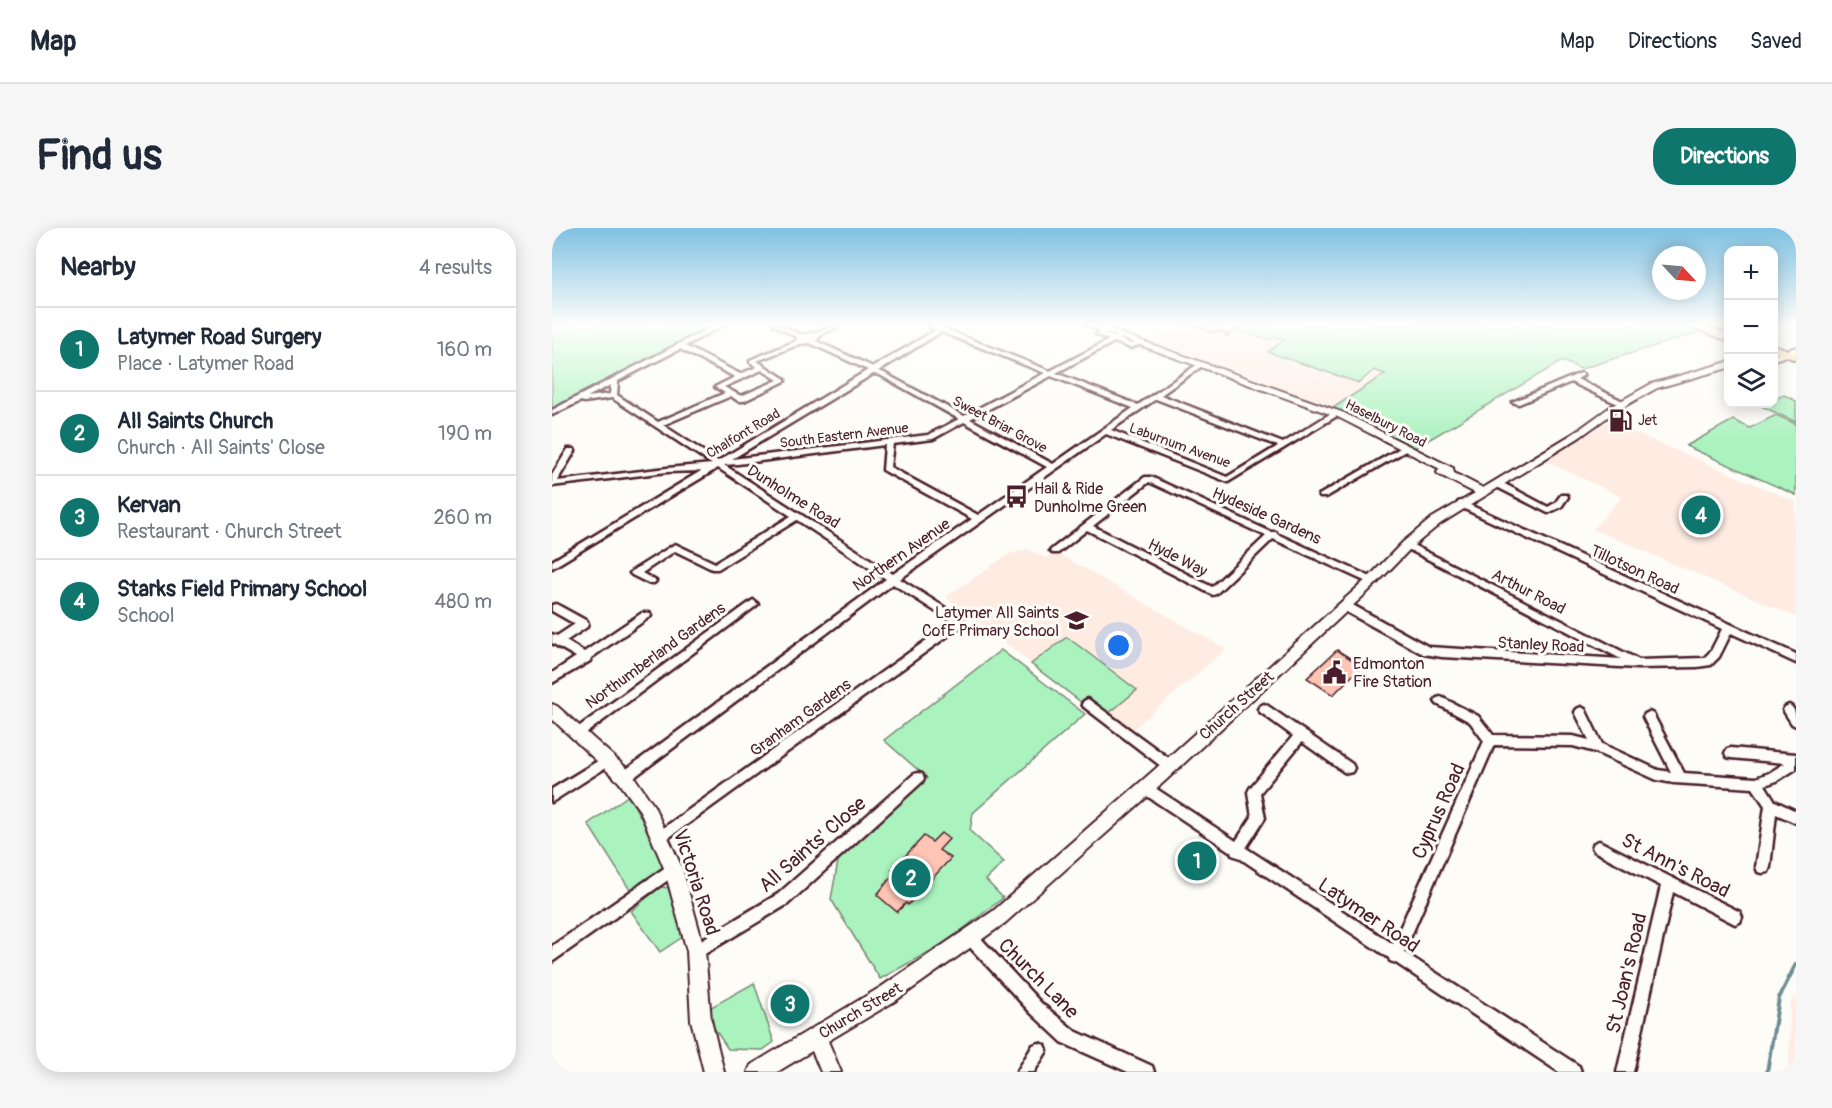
<!DOCTYPE html>
<meta charset="utf-8">
<style>
:root{--surface:#fff;--page:#f6f6f7;--text:#1f2937;--muted:#747a83;--line:#e0e1e3;--accent:#0f766e}
body{margin:0;font-family:Pangolin,sans-serif;background:var(--page);color:var(--text)}
.controls{position:absolute;right:18px;top:18px;display:grid;overflow:hidden;border-radius:12px;box-shadow:0 3px 15px #0003}
.controls button{width:54px;height:54px;display:grid;place-items:center;padding:0;border:0;border-bottom:2px solid var(--line);background:var(--surface);color:var(--text);font:30px sans-serif}
.compass{position:absolute;left:1100px;top:18px;width:54px;height:54px;border-radius:50%;background:var(--surface);box-shadow:0 3px 15px #0003;rotate:116deg}
.you{position:absolute;left:567px;top:418px;width:21px;height:21px;margin:-15px;border:4px solid #fff;border-radius:50%;background:#1a73e8;box-shadow:0 0 0 9px #1a73e833}
.badge{display:grid;place-items:center;width:39px;height:39px;border-radius:50%;background:var(--accent);color:#fff;font-size:20px;font-weight:700}
.pin{position:absolute;translate:-50% -50%;border:3px solid #fff;box-shadow:0 2px 6px #0006}
.list{margin:0;padding:0;list-style:none}
h2{display:flex;justify-content:space-between;align-items:center;height:78px;margin:0;padding:0 24px;font-size:26px}
h2 small{font-size:20px;font-weight:400;color:var(--muted)}
.list li{display:grid;grid-template-columns:39px 1fr auto;gap:18px;align-items:center;box-sizing:border-box;height:84px;padding:0 24px;border-top:2px solid var(--line)}
.list b{display:block;font-size:22px;white-space:nowrap}
.list p{margin:0;font-size:20px;white-space:nowrap;color:var(--muted)}
.list em{font-size:20px;font-style:normal;color:var(--muted)}
.icon{flex:none;width:33px;height:33px;fill:none;stroke:currentColor;stroke-width:2;stroke-linecap:round;stroke-linejoin:round}
.map{position:relative;flex:none;width:1244px;height:844px;overflow:hidden;border-radius:24px}
header{display:flex;align-items:center;gap:36px;box-sizing:border-box;height:84px;padding:0 30px;background:var(--surface);border-bottom:2px solid var(--line)}
header strong{font-size:28px}
nav{display:flex;gap:33px;margin-inline-start:auto;font-size:21px}
.intro{display:flex;align-items:center;justify-content:space-between;box-sizing:border-box;height:144px;padding:0 36px}
h1{margin:0;font-size:42px}
.button{padding:15px 27px;border-radius:24px;background:var(--accent);color:#fff;font-size:21px;font-weight:700}
main{display:flex;gap:36px;padding:0 36px}
aside{flex:1;background:var(--surface);border-radius:24px;box-shadow:0 3px 15px #0003}
.map>svg:first-child{display:block}
.built{fill:#feece3}
.green{fill:#aaf2be;stroke:#7a8874;stroke-width:1.5}
.lines{fill:none;stroke-linecap:round;stroke-linejoin:round}
.stream{stroke:#6c8c94;stroke-width:4}
.building{fill:#ffc5b4;stroke:#4a1f2b;stroke-width:1.5}
.street-casing{stroke:#4a1f2b;stroke-width:5}
.secondary-casing{stroke:#4a1f2b;stroke-width:4}
.highway-casing{stroke:#4a1f2b;stroke-width:4}
.street{fill:#fdfcf7;fill-rule:evenodd}
.secondary{fill:#fdfcf7;fill-rule:evenodd}
.highway{fill:#fcde96;fill-rule:evenodd}
.labels{text-anchor:middle;stroke-width:6;stroke-linejoin:round;paint-order:stroke}
.far-poi-label{font-size:14px;fill:#4a1f2b;stroke:#fdfcf7;text-anchor:start}
.far-street-label{font-size:14px;fill:#4a1f2b;stroke:#fdfcf7}
.poi-label{font-size:16px;fill:#4a1f2b;stroke:#fdfcf7;text-anchor:start}
.street-label{font-size:16px;fill:#4a1f2b;stroke:#fdfcf7}
.near-street-label{font-size:20px;fill:#4a1f2b;stroke:#fdfcf7}
</style>
<header>
<strong>Map</strong>
<nav><a>Map</a><a>Directions</a><a>Saved</a></nav>
</header>
<div class="intro"><h1>Find us</h1><a class="button">Directions</a></div>
<main>
<aside>
<h2>Nearby<small>4 results</small></h2>
<ul class="list">
<li><span class="badge">1</span><div><b>Latymer Road Surgery</b><p>Place · Latymer Road</p></div><em>160 m</em></li>
<li><span class="badge">2</span><div><b>All Saints Church</b><p>Church · All Saints' Close</p></div><em>190 m</em></li>
<li><span class="badge">3</span><div><b>Kervan</b><p>Restaurant · Church Street</p></div><em>260 m</em></li>
<li><span class="badge">4</span><div><b>Starks Field Primary School</b><p>School</p></div><em>480 m</em></li>
</ul>
</aside>
<div class="map">
<svg width="1244" height="844" viewBox="0 0 1244 844">
<rect width="100%" height="100%" fill="#fdfcf7"/>
<filter id="ink" filterUnits="userSpaceOnUse"><feTurbulence type="fractalNoise" baseFrequency=".0167" numOctaves="2"/><feDisplacementMap in="SourceGraphic" scale="12" xChannelSelector="R" yChannelSelector="G"/><feConvolveMatrix kernelMatrix="1 2 1 2 8 2 1 2 1" color-interpolation-filters="sRGB"/></filter>
<g filter="url(#ink)">
<path class="built" d="M629,97H906L781,180L596,114Z
M1056,193L1244,274V389L1041,301L1070,269L994,233Z
M476,321L493,330L505,325L674,421L578,504L540,472L533,477L394,369L457,326Z
M1244,767V844H1237L1238,776Z"/>
<path class="green" d="M0,97H161L0,182Z
M695,97H1127L1148,104L1029,141L1010,133L863,220L781,180L833,146L822,142L807,155L716,124L732,112L722,109L717,112L687,102Z
M1232,167L1244,173V194L1207,177L1222,176V171Z
M1224,187L1244,196V267L1134,218L1181,192L1198,200Z
M515,409L585,462L556,486L540,472L533,477L479,436Z
M449,422L533,486L421,585L418,603L452,634L434,652L451,670L393,715L328,751L279,671L287,628L375,550L332,512Z
M77,567L113,638L78,662L36,596Z
M108,659L119,660L135,706L108,724L79,683Z
M202,755L222,814L211,822L176,821L158,794L154,782Z"/>
<g class="lines">
<path class="stream" d="M1215,844L1227,770L1244,736"/>
</g>
<path class="building" d="M643,97H693L674,109V106L665,103L661,105Z
M785,422L810,438L781,467L755,450Z
M389,605L397,611L387,622L399,630L356,677L354,675L345,684L325,667L343,644L340,642L372,608L380,614Z
M633,619L663,639L657,648L627,627Z"/>
<g class="lines">
<defs>
<path id="street" d="M163,97H171L133,118L188,146L205,139L198,134V132L244,113L245,109L222,97C233,97 239,104 249,106C263,108 277,97 291,97L270,106L264,113L321,139L384,102L374,97L388,99L392,97H399L393,101L498,143L557,112L544,106L557,97H565L552,106L562,109L571,107V109L567,111L579,116L589,114V116L579,120L562,114L504,145L586,177L646,136H650V138L609,167L731,215L781,184L788,186L676,254L554,206L348,351L411,391L412,394L411,397L108,616L103,614L102,610L103,606L400,394L341,356L77,553L73,554L69,553L67,549L69,545L334,351L245,292L166,341H160L123,323L90,345L104,353L102,355H96L80,347L78,345L80,343L123,316L163,335L239,288L166,240L0,340V333L149,243L115,244L0,258V247L16,221H22L23,223L5,253L115,240L160,236L60,170L32,174L29,173L0,187V182ZM389,104L493,145L412,188L332,145L326,143ZM258,115L316,142L166,233L111,197L179,168L186,173H192L233,153V151L205,133L248,116ZM128,121L183,149L163,159L173,165L106,194L65,167L66,153ZM210,142L226,152L189,168L172,159ZM321,146L328,147L407,191L376,207L180,231ZM499,148L581,180L501,236L418,191ZM59,157L58,166L35,169ZM604,171L726,218L675,249L559,202ZM412,194L495,239L426,287L338,239L341,216L381,211ZM333,217L331,242L420,291L341,346L172,237L186,236Z
M1029,145L1032,147L1025,151L1075,175L1068,177L1019,154L967,176L960,174Z
M850,219H853L857,221L774,269H768L767,267Z
M593,249H599L719,304H724L725,306L823,351L825,353L820,356L817,355L721,311L664,366L661,367L535,302L506,325H500L498,323L500,321ZM597,254L714,308L660,359L541,298Z
M943,254H949L996,279L1003,275L1009,267H1015L1016,269L1009,279L996,285L943,258Z
M909,273L1244,426V435L1179,405L1167,429L1159,437L1145,439L1086,440L890,429L871,426L789,381L788,378L789,375H797L877,419L1069,431L852,319L850,317L852,315L855,314L1087,432L1152,430L1159,423L1170,401L906,278V274Z
M201,372L206,376L204,378L29,509L25,511L21,509L19,506L21,503Z
M4,376L35,393L36,396L35,399L14,413L32,424L90,385H98L99,388L39,430L38,433L0,455V445L24,429L0,415V406L5,408L23,396L0,383V377Z
M889,469L926,488L941,507L1021,508L1037,512L1023,484L1025,481L1029,479L1033,481L1050,516L1106,542L1119,544L1091,489L1093,486L1097,484L1101,486L1132,545L1204,550L1217,545L1233,535L1179,530L1175,529L1173,525L1175,521L1179,520L1244,526V541L1225,553L1213,557L1223,573L1244,583V595L1224,586L1218,639L1216,644L1211,645L1206,644L1204,639L1213,578L1201,560L1122,555L1105,552L1043,524L1021,518L942,517L852,724L1027,838L1029,844H1007L844,735L838,733L837,730L686,629L680,627L679,624L589,564L587,560L589,556L593,555L597,556L684,613L700,589L696,564L698,560L741,508L708,484L706,481L708,478L712,476L716,478L800,536L802,540L800,544L796,545L792,544L750,514L708,565L713,590L694,620L841,716L932,513L918,494L885,476L883,473L885,470Z
M536,471L622,534L624,538L622,542L618,543L614,542L532,479L530,476L532,473Z
M1237,477C1244,480 1244,490 1244,498L1240,496L1231,482L1233,479Z
M54,528L58,529L60,533L58,537L0,574V561Z
M366,545L370,546L372,550L370,554L236,676L149,728L144,730L139,728L137,723L139,718L226,666L362,546Z
M1047,613L1188,684L1190,689L1188,694L1183,696L1121,664L1081,844H1065L1109,658L1042,623L1040,619L1042,615Z
M121,634L126,635L128,640L126,645L0,734V718Z
M419,703L424,705L489,775L523,803L600,838L602,844H576L511,815L479,785L414,715L412,710L414,705Z
M487,815L493,817L495,823L482,844H465L481,817Z"/>
<path id="secondary" d="M533,97H545L792,185L901,240L902,245L931,260L1022,205L1058,179L1099,156L1176,134V140L1105,160L1064,183L1028,209L888,296L859,320L824,356L613,553L453,695L343,773L276,813L289,844H269L260,823L225,844H196L199,837L329,759L441,683L601,543L816,350L851,314L880,290L923,265L886,246L885,244L888,241L786,189Z
M1244,119V125L1222,132V127Z
M0,476L5,478L79,544L102,578L130,640L153,723L159,792L172,844H152L139,792L135,723L112,640L88,583L67,554L0,491Z"/>
<path id="highway" d="M1134,97H1149L1176,106V113Z
M1222,117L1244,125V132L1222,124Z"/>
</defs>
<use href="#street" class="street-casing"/>
<use href="#secondary" class="secondary-casing"/>
<use href="#highway" class="highway-casing"/>
<use href="#street" class="street"/>
<use href="#secondary" class="secondary"/>
<use href="#highway" class="highway"/>
</g>
</g>
<linearGradient id="sky" x2="0" y2="1"><stop stop-color="#7fc1e2"/><stop offset="0.45" stop-color="#fefefb"/><stop offset="1" stop-color="#fefefb" stop-opacity="0"/></linearGradient>
<rect width="1244" height="215" fill="url(#sky)"/>
<defs>
<symbol id="fuel-bare" viewBox="-9 -9 18 18"><path d="M-5.5-6h7V0h2V4h1.3V-2.5L3-4.5l.8-.8L6-3V5H2.5V1h-1V6h-7ZM-4.2-4.7v3.2H.2V-4.7Z" fill="#4a1f2b" stroke="#fdfcf7" stroke-width="2.5" paint-order="stroke"/></symbol>
<symbol id="bus-bare" viewBox="-9 -9 18 18"><path d="M-5-6H5V4H4V6H2V4H-2V6H-4V4H-5ZM-3.5-4V0h7V-4ZM-3.5 1.2v1.5H-2V1.2ZM2 1.2v1.5H3.5V1.2Z" fill="#4a1f2b" stroke="#fdfcf7" stroke-width="2.5" paint-order="stroke"/></symbol>
<symbol id="school-bare" viewBox="-9 -9 18 18"><path d="M0-5L7-2L0 1L-7-2ZM-4 1L0 2.5L4 1V4Q0 6-4 4Z" fill="#4a1f2b" stroke="#fdfcf7" stroke-width="2.5" paint-order="stroke"/></symbol>
<symbol id="civic-bare" viewBox="-9 -9 18 18"><path d="M-.6-6.5H3V-4.5H.6V-3L4-1V1h2V6H-6V1h2V-1L-.6-3ZM-1.2 2.5V6h2.4V2.5Z" fill="#4a1f2b" stroke="#fdfcf7" stroke-width="2.5" paint-order="stroke"/></symbol>
</defs>
<g fill-rule="evenodd">
<use href="#fuel-bare" x="1052" y="176" width="33" height="33"/>
<use href="#bus-bare" x="448" y="252" width="33" height="33"/>
<use href="#school-bare" x="508" y="376" width="33" height="33"/>
<use href="#civic-bare" x="766" y="428" width="33" height="33"/>
</g>
<g class="labels">
<g class="far-poi-label">
<text x="1086" y="197">Jet</text>
</g>
<g class="far-street-label">
<text transform="translate(834 195) rotate(27)" y="5">Haselbury Road</text>
<text transform="translate(448 196) rotate(28)" y="5">Sweet Briar Grove</text>
<text transform="translate(191 205) rotate(-31)" y="5">Chalfont Road</text>
<text transform="translate(292 207) rotate(-7)" y="5">South Eastern Avenue</text>
<text transform="translate(628 217) rotate(20)" y="5">Laburnum Avenue</text>
</g>
<g class="poi-label">
<text x="482" y="266">Hail &amp; Ride<tspan x="482" dy="18">Dunholme Green</tspan></text>
<text x="507" y="390" text-anchor="end">Latymer All Saints<tspan x="507" dy="18">CofE Primary School</tspan></text>
<text x="801" y="441">Edmonton<tspan x="801" dy="18">Fire Station</tspan></text>
</g>
<g class="street-label">
<text transform="translate(242 268) rotate(32)" y="6">Dunholme Road</text>
<text transform="translate(715 287) rotate(24)" y="6">Hydeside Gardens</text>
<text transform="translate(349 326) rotate(-35)" y="6">Northern Avenue</text>
<text transform="translate(626 329) rotate(27)" y="6">Hyde Way</text>
<text transform="translate(1083 341) rotate(25)" y="6">Tillotson Road</text>
<text transform="translate(977 363) rotate(27)" y="6">Arthur Road</text>
<text transform="translate(989 416) rotate(3)" y="6">Stanley Road</text>
<text transform="translate(103 427) rotate(-36)" y="6">Northumberland Gardens</text>
<text transform="translate(684 477) rotate(-42)" y="6">Church Street</text>
<text transform="translate(248 489) rotate(-36)" y="6">Granham Gardens</text>
<text transform="translate(308 782) rotate(-31)" y="6">Church Street</text>
</g>
<g class="near-street-label">
<text transform="translate(886 583) rotate(-66)" y="7">Cyprus Road</text>
<text transform="translate(260 616) rotate(-41)" y="7">All Saints' Close</text>
<text transform="translate(1124 637) rotate(27)" y="7">St Ann's Road</text>
<text transform="translate(145 654) rotate(72)" y="7">Victoria Road</text>
<text transform="translate(817 687) rotate(34)" y="7">Latymer Road</text>
<text transform="translate(1074 745) rotate(-77)" y="7">St Joan's Road</text>
<text transform="translate(487 750) rotate(45)" y="7">Church Lane</text>
</g>
</g>
</svg>
<div class="controls">
<button>+</button>
<button>−</button>
<button><svg class="icon" aria-label="layers" viewBox="0 0 24 24"><path d="M12 4l9 5-9 5-9-5zM3 14l9 5 9-5"/></svg></button>
</div>
<svg class="compass" viewBox="-18 -18 36 36"><path d="M0-13l5 13h-10z" fill="#e53935"/><path d="M0 13l5-13h-10z" fill="#747a83"/></svg>
<div class="you"></div>
<div class="pin badge" style="left:645px;top:633px">1</div>
<div class="pin badge" style="left:359px;top:650px">2</div>
<div class="pin badge" style="left:238px;top:776px">3</div>
<div class="pin badge" style="left:1149px;top:287px">4</div>
</div>
</main>
